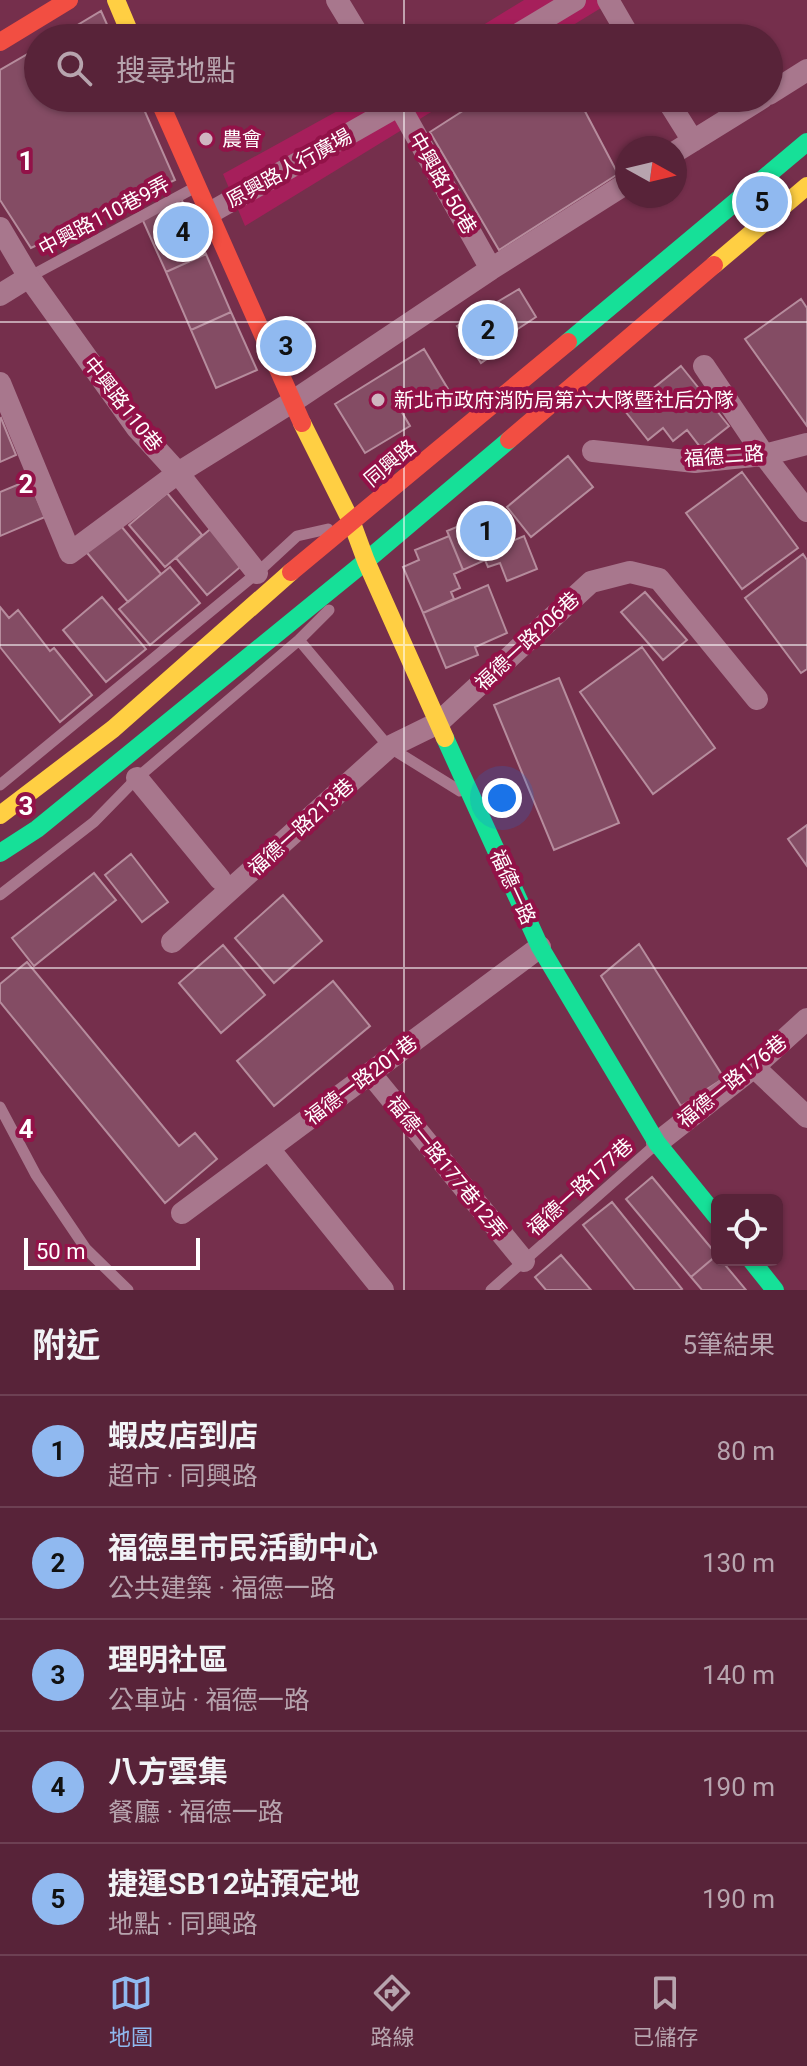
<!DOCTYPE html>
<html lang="zh-TW">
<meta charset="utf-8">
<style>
:root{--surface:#582339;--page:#612f44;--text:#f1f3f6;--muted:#b7a4ae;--line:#6d4053;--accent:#90b9f0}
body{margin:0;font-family:Roboto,"Noto Sans TC",sans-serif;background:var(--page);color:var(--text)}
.controls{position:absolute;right:24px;bottom:24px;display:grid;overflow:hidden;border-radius:12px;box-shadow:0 2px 6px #0004}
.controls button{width:72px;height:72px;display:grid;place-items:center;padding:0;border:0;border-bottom:2px solid var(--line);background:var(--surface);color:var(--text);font:40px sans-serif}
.compass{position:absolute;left:615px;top:136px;width:72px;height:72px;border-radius:50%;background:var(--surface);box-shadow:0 2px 6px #0004;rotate:98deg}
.scale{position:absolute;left:24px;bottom:20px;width:176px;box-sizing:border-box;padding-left:8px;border:4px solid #fff;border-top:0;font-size:22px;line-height:28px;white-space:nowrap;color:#fff;-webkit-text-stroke:6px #921248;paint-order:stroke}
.you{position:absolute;left:502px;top:798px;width:28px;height:28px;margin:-20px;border:6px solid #fff;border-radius:50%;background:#1a73e8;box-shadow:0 0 0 12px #1a73e833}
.badge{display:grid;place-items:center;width:52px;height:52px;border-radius:50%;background:var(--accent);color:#111;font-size:26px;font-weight:700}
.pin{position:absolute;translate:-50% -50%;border:4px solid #fff;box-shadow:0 2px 8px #0006}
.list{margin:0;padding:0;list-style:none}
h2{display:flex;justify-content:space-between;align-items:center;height:104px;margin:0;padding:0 32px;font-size:34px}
h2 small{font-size:26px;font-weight:400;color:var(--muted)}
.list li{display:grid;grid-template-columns:52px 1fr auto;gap:24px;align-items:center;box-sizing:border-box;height:112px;padding:0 32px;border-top:2px solid var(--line)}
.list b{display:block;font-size:30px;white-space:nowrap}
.list p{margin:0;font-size:26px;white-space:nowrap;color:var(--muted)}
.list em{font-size:26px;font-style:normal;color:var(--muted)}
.icon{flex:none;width:44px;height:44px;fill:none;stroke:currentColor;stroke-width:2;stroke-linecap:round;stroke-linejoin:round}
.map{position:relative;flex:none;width:807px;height:1290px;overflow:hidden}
.search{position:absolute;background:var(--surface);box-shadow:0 2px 6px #0004;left:24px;right:24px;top:24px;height:88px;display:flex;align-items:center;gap:20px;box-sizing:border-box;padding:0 28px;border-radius:44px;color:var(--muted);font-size:30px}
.sheet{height:664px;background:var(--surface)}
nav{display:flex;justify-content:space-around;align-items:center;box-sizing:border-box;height:112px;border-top:2px solid var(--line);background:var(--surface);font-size:22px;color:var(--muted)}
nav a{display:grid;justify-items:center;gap:4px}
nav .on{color:var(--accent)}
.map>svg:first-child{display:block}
.green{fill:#a61f5b}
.building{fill:#844c64;stroke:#b68c9d;stroke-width:2}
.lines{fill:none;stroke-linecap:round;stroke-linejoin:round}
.lane{stroke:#a8778d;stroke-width:11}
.street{stroke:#a8778d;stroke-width:22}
.fast{stroke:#16e098;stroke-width:18}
.slow{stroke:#ffcf43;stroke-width:18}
.jam{stroke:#f24e42;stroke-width:18}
.grid{fill:none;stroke:#fff;stroke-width:2;stroke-opacity:0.55}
.poi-dot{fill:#cfb6c0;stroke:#921248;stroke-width:3}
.labels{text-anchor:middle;stroke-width:8;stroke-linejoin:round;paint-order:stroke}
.poi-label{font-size:20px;fill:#fff;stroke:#921248;text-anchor:start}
.street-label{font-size:20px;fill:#fff;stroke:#921248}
.grid-label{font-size:26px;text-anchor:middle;font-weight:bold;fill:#fff;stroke:#921248;stroke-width:8;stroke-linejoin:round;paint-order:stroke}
</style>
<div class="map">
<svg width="807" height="1290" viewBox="0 0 807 1290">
<rect width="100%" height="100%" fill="#752f4c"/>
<path class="green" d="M524,0H614L552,38H462Z
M361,98H454L245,226L223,174Z"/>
<path class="building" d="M101,11L113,38H56Z
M38,48V98H139L175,180L31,248L0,200V70Z
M483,98H578L618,174L499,250L430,132Z
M180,196L206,254L166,272L140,214Z
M206,254L231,312L191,330L166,272Z
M519,289L536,317L507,336L511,342L481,363L457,326Z
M801,299L807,308V426L745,339Z
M231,312L257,370L216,388L191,330Z
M424,349L448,389L424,403L420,397L400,409L410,426L365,453L335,404Z
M681,366L729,426L701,448L687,430L673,441L663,428L648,440L625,411Z
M1,418L16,455L0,462V419Z
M568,456L593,487L531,537L507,507Z
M742,472L798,548L742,589L686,513Z
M29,480L45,517L0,536V492Z
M167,493L202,535L165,567L129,525Z
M497,510L510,542L524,536L537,569L507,581L500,563L488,567L485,560L463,570L447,531Z
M116,520L161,574L128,602L83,548Z
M214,526L245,563L207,595L176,558Z
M449,536L463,570L454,574L460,588L451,592L454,599L423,613L403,567L419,560L415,550Z
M803,554L807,560V669L801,673L745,598Z
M170,567L200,603L150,645L119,609Z
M488,585L507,633L475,647L478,655L446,668L423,613Z
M645,592L687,640L663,660L621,612Z
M102,597L146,649L106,682L63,630Z
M0,607L9,618L18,610L50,651L54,648L92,695L60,722L0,647Z
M642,647L715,748L653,794L580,692Z
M559,678L619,823L554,850L494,705Z
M807,825V866L788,839Z
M131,854L168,902L142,922L105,875Z
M94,873L116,900L34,966L12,938Z
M283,895L322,941L274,983L235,938Z
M639,944L724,1078L681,1106L601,976Z
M223,945L265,995L221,1033L179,983Z
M27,962L179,1146L195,1133L217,1159L165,1203L0,1002V984Z
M333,981L370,1026L274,1106L237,1061Z
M652,1177L717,1255L691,1277L626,1199Z
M612,1202L682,1289L680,1290H635L583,1225Z
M561,1255L591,1290H546L535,1277Z
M717,1255V1260H721L746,1290H702L691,1277Z"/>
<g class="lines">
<path class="lane" d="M29,277L194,188
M299,640L389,747L460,791
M0,785L257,573L297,536L328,529
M0,895L94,822L137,778L299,640L329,610
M0,1107L36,1175L86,1249L128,1290
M491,1290L654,1146"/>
<path class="street" d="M337,0L360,38
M608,0L630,38
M512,38L575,0
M769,94L807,70
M395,98L491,269
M666,98L693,141
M675,152L762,98
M208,214L412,98
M0,228L29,277L137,428L178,473L257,573
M0,295L29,277
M704,366L764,455L807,511
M0,383L70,553L178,473L292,402L491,269L627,183
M593,451L695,462L764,455L807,444
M137,778L220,879
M172,942L389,747L438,723L591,582L630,572L659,579L757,699
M754,1067L807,1117
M370,1073L524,1261
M657,1143L754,1067L807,1019
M269,1149L383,1290
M182,1213L540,947"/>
<path class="fast" d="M568,342L807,142
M445,738L540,947L657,1143L717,1217
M0,853L37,829L366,561L509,440
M751,1260L775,1290"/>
<path class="slow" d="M116,0L132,38
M714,265L807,186
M302,423L352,523L366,561L445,738
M0,815L113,729L291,572"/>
<path class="jam" d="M0,42L69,0
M158,98L302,423
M509,440L714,265
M291,572L568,342"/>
</g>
<path class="grid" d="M404,0V38M404,98V1290M0,322H807M0,645H807M0,968H807"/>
<g class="poi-dot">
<circle cx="206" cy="139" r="8"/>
<circle cx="378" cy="400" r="8"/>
</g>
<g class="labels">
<g class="poi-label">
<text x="222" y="146">農會</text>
<text x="394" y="407">新北市政府消防局第六大隊暨社后分隊</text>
</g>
<g class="street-label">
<text transform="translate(289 168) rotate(-29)" y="7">原興路人行廣場</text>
<text transform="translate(443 183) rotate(60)" y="7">中興路150巷</text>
<text transform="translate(104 216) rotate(-28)" y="7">中興路110巷9弄</text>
<text transform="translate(123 404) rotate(52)" y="7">中興路110巷</text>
<text transform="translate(724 456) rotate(-4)" y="7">福德二路</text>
<text transform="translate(390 463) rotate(-40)" y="7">同興路</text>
<text transform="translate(527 641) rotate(-43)" y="7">福德一路206巷</text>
<text transform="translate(301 827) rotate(-42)" y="7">福德一路213巷</text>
<text transform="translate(513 887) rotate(65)" y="7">福德一路</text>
<text transform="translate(361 1080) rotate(-37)" y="7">福德一路201巷</text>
<text transform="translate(732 1081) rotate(-39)" y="7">福德一路176巷</text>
<text transform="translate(447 1167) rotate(51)" y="7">福德一路177巷12弄</text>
<text transform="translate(580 1187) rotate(-42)" y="7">福德一路177巷</text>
</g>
</g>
<g class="grid-label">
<text x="26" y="170">1</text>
<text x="26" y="493">2</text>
<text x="26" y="815">3</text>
<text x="26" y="1138">4</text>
</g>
</svg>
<div class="controls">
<button><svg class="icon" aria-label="locate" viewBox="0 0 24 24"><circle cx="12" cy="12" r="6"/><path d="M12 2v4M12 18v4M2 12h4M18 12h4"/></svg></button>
</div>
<svg class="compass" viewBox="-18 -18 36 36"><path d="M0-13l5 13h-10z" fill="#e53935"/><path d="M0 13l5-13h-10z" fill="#b7a4ae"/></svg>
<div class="scale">50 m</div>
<div class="you"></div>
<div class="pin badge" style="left:486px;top:531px">1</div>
<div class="pin badge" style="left:488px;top:330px">2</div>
<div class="pin badge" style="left:286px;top:346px">3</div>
<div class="pin badge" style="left:183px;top:232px">4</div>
<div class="pin badge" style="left:762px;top:202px">5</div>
<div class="search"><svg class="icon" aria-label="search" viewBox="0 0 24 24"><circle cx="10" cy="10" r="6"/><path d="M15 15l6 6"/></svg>搜尋地點</div>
</div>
<section class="sheet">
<h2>附近<small>5筆結果</small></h2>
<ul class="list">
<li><span class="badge">1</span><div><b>蝦皮店到店</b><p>超市 · 同興路</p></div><em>80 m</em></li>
<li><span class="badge">2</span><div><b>福德里市民活動中心</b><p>公共建築 · 福德一路</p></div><em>130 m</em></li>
<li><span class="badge">3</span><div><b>理明社區</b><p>公車站 · 福德一路</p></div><em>140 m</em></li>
<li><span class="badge">4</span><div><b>八方雲集</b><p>餐廳 · 福德一路</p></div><em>190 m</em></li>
<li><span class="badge">5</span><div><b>捷運SB12站預定地</b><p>地點 · 同興路</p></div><em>190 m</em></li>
</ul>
</section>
<nav>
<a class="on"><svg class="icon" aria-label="map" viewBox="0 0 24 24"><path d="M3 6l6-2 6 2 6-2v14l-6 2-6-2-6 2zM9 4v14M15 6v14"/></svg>地圖</a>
<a><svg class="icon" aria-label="directions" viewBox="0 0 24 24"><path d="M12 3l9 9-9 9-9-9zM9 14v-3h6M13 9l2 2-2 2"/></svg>路線</a>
<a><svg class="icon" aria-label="saved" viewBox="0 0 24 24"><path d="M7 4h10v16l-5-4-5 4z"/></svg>已儲存</a>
</nav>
